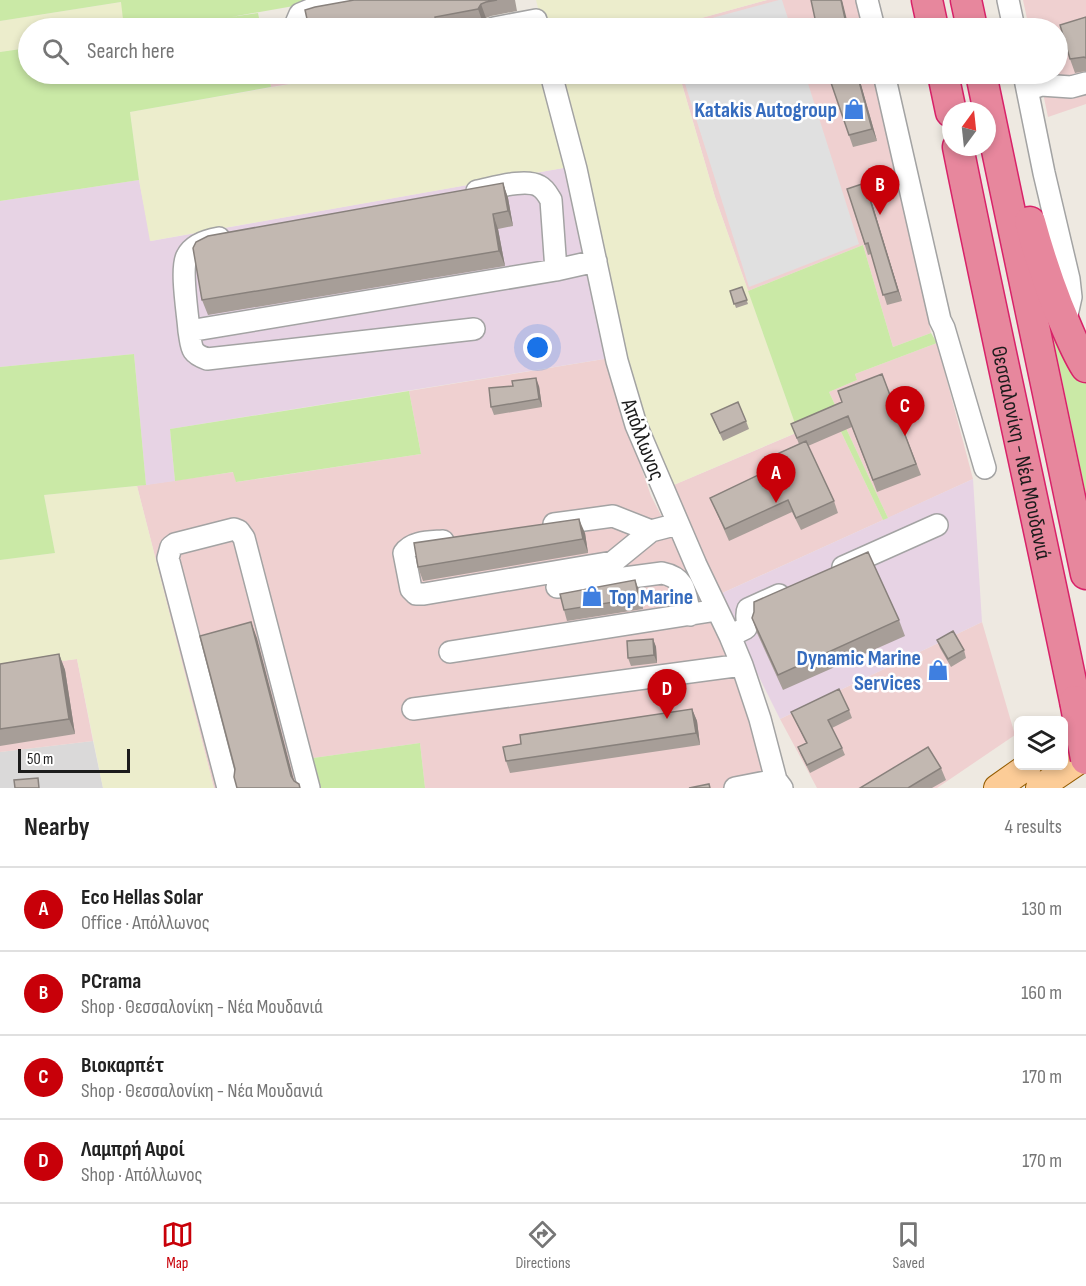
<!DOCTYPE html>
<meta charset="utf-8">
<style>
:root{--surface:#fff;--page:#f6f6f6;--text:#222;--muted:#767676;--line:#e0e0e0;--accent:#c80009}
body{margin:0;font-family:"Sofia Sans Condensed",sans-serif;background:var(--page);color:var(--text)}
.controls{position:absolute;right:18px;bottom:18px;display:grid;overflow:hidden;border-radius:9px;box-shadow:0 3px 9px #0003}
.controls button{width:54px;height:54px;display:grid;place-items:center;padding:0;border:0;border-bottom:2px solid var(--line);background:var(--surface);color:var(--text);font:30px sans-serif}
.compass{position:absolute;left:942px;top:102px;width:54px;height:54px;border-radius:50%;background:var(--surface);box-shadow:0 3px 9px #0003;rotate:15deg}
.scale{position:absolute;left:18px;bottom:15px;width:112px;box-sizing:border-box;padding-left:6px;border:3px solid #1c1c1c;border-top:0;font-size:16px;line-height:21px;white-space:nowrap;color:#1c1c1c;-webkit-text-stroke:4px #fff;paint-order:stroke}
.you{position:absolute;left:538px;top:348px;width:21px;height:21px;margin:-15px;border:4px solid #fff;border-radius:50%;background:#1a73e8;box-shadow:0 0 0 9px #1a73e833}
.badge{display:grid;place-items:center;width:39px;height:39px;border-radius:50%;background:var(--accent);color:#fff;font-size:20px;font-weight:700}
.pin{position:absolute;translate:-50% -50px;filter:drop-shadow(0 2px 3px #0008)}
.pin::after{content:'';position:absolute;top:32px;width:21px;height:18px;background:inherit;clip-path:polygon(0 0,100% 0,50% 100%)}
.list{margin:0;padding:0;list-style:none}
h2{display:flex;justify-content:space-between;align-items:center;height:78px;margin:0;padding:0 24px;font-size:26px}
h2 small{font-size:20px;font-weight:400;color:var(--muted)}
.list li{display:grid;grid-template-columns:39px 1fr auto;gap:18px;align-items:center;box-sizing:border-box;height:84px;padding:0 24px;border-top:2px solid var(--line)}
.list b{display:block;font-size:22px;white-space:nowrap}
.list p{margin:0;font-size:20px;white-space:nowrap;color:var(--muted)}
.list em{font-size:20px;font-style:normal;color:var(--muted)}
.icon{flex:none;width:33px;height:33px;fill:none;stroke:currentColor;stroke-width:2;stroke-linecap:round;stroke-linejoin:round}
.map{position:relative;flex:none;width:1086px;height:788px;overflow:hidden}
.search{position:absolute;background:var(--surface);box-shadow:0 3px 9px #0003;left:18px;right:18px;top:18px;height:66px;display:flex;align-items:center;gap:15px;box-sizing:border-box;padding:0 21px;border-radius:33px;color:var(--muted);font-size:22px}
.sheet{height:414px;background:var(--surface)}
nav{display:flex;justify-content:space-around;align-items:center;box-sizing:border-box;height:84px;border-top:2px solid var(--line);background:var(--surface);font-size:16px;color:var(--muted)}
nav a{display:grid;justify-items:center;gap:3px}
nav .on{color:var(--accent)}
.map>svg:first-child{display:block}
.residential{fill:#dad9d9}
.commercial{fill:#efd0d0}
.industrial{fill:#e7d3e4}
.farmland{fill:#ecedcc}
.grass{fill:#cae9a6}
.parking{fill:#e0e0e0}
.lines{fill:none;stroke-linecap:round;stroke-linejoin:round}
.minor-casing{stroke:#a3a3a3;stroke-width:24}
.major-casing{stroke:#945c00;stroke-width:28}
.highway-casing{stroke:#d82269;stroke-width:33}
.minor{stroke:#fff;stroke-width:21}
.major{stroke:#fccc97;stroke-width:26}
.highway{stroke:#e7879d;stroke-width:30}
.highway-bridge-casing{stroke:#d82269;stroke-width:33;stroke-linecap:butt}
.highway-bridge{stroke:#e7879d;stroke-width:30}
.wall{fill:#a79e98}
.shaded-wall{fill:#88817c}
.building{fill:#c2b8b1;stroke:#88817c;stroke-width:1.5}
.labels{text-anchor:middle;stroke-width:5;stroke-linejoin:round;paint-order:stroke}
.shop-label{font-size:22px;font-weight:bold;fill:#366cbe;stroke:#fff;text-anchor:end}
.street-label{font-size:22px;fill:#1c1c1c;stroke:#fff}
</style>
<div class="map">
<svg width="1086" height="788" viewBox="0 0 1086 788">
<rect width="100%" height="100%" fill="#eee9e1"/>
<path class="residential" d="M93,741L103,788H0V752Z"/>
<path class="commercial" d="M767,0H859L866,28H665Z
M1023,0H1086V104L1048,117L1039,74H1058V28H1029Z
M269,74H349L271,87Z
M679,74H876L931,333L893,347L863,245L748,291L715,197Z
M937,343L973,479L888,518L829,392L857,380L855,374Z
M610,358L626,423L651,496L721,630L745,695L769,788H425L420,743L313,758L321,788H214L137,486L234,472L237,482L421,454L409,391Z
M834,417L883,520L718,595L669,487Z
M982,622L1015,735L937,788H817L780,719Z
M77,659L93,741L0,752V669Z"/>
<path class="industrial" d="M569,167L610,358L170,429L175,481L146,485L134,354L0,367V201L139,180L151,241Z
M973,479L982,622L780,719L718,595Z"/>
<path class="farmland" d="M536,0H767L665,28H543Z
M122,2L124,28H28V48L0,52V21Z
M349,74H544L569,167L150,241L139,180L130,112Z
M555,74H679L715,197L798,432L669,487L642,425Z
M137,486L214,788H103L77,659L0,669V560L55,553L44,495Z"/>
<path class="grass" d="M0,0H328L231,17L258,13L261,28H124L121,2L0,21Z
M28,48V74H269L271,87L130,112L139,180L0,201V52Z
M863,245L893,347L931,333L937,343L855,374L857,380L829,392L888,518L883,520L834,417L798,432L748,291Z
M1044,294L1081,376L1086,382V494Z
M134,354L146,485L44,495L55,553L0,560V367Z
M409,391L421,454L236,482L233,472L175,481L170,429Z
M420,743L425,788H321L313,758Z"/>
<path class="parking" d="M779,0H782L791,28H675Z
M682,74H805L859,244L749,287Z"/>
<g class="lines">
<defs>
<path id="minor" d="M867,0L874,28
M1008,0L1014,28
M294,28L300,14L312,9L365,0
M494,28L536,20
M551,74L576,169L617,361L636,425L696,565L730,636L742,665L760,719L776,780L782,788
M884,74L940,320L944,328L985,468
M1024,74L1044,173L1069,279L1071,297L1065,324
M1028,90L1041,85L1071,87L1086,83
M477,191C493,188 525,178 539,186C545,189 548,195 551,200L556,270
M219,238C207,240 193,244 187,256C180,268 188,315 189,331L556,270L596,261
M189,331C192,348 190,353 207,359L474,329
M554,524L613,516L651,531L678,524
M443,541C430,542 412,541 404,553L411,589L416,594H424L613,562L651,531
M843,567L937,525
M557,587L662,573C687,578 685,594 690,615
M730,636L746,628C749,622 745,615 748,609L779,595
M450,652L717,610
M413,709L742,665
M228,788L168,558L171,547L175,544L234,529L239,531L244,538L309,788
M735,788L776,780"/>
<path id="major" d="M1064,741L1086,726
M997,788L1028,766
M1039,788L1086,756"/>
<g id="highway">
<path d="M927,0L933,28"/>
<path d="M966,0L972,28"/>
<path d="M943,74L951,112"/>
<path d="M981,74L1086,574"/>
<path id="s1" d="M958,147C995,332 1037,516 1075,701"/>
<path d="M1030,222C1038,251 1047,279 1058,307C1067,328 1074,348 1086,367"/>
</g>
</defs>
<use href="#minor" class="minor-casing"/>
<use href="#major" class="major-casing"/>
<use href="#highway" class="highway-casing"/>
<use href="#minor" class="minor"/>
<use href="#major" class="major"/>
<use href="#highway" class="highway"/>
<defs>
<path id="highway-bridge" d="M1075,701L1086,759"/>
</defs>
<use href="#highway-bridge" class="highway-bridge-casing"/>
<use href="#highway-bridge" class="highway-bridge"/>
</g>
<path class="wall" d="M354,0H515L517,11L491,16L486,18L483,23L451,28H309Z
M1086,17V71L1075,73L1070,59Z
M828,74H858L877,141L853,147Z
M503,183L508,198L513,226L498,229L505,266L208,315L202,300Z
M865,183L902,301L887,305L871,254L868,255L847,189Z
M742,287L748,304L736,308L730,291Z
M882,374L921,475L877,492L852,427L808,446L834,501L838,513L801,530L792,512L729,541L715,509L710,498L772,469L768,458L799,444L791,424L842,402Z
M539,386L542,407L494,415L491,407Z
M711,414L746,421L749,429L723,441Z
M585,533L588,553L423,581L418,567Z
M639,590L643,609L567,621L564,610Z
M752,618L899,620L905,636L783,690L757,633Z
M653,639L656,647L657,663L631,666L628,658Z
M937,640L964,650L966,658L951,667L940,648Z
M59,654L65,670L75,734L0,746V664Z
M692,709L697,721L700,745L510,773L506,761L521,744Z
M849,710L852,718L832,728L842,748L845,755L810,773L801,755L798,747L806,743L791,712Z
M941,768L946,780L932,788H860Z"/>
<path class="shaded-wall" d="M841,0H842L849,28H847Z
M481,4L486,18L483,23L478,9Z
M857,74H858L877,141L872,129Z
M503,183L508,198L513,226L508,211Z
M865,183L869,193L902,301L898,291Z
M493,214L498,229L505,266L499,251Z
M536,378L539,386L542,407L539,399Z
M579,519L585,533L588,553L583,539Z
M635,580L639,590L643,609L639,598Z
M251,622L257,638L296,788L291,776Z
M653,639L656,647L657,663L654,655Z
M59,654L65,670L75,734L69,719Z
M692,709L697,721L700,745L696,733Z"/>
<path class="building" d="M354,0H497L486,2L481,4L478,9L435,17L436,22L402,28H382V26L367,28H309L305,10L315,7Z
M811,0H841L847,28H817Z
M1086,17V58L1084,57L1070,59L1060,25Z
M828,74H857L872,129L849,135Z
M503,183L508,211L493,214L499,251L202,300L193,248L196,242L208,236Z
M865,183L898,291L883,295L868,243L865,244L847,189Z
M742,287L747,300L734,304L730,291Z
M882,374L916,464L873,480L848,416L797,438L791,424L842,402L838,391Z
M536,378L539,399L491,407L489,388L513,386L512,381Z
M738,402L746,421L720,433L711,414Z
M806,441L834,501L796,518L788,500L725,529L710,498L773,468L768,458Z
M579,519L583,539L418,567L414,543Z
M868,552L899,620L778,675L752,618L754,612V602Z
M635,580L639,598L564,610L560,594Z
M251,622L291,776L294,781L299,784L300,788H237L234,777L235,769L200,636Z
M953,631L964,650L948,659L937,640Z
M653,639L654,655L628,658L627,641Z
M59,654L69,719L0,729V664Z
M839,689L849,710L828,720L842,748L807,765L798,747L807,743L791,712Z
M692,709L696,733L506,761L503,747L521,744L520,735Z
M928,747L941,768L908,788H860Z
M38,778L39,788H15L14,780Z
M709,784L710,788H689Z"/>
<defs>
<symbol id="shop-bare" viewBox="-9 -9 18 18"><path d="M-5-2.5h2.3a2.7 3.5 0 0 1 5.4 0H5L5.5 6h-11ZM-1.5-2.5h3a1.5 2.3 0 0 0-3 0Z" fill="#3f7fe0" stroke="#fff" stroke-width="2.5" paint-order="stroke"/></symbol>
</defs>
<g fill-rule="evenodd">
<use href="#shop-bare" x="839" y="94" width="30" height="30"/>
<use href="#shop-bare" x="577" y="581" width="30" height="30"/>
<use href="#shop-bare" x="923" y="655" width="30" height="30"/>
</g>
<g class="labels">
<g class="shop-label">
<text x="837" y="117">Katakis Autogroup</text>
<text x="609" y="604" text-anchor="start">Top Marine</text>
<text x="921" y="665">Dynamic Marine<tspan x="921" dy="25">Services</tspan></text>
</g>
<g class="street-label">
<text transform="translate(644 439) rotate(69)" y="8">Απόλλωνος</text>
<text dy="8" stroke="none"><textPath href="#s1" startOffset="312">Θεσσαλονίκη - Νέα Μουδανιά</textPath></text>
</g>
</g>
</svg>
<div class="controls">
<button><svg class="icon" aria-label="layers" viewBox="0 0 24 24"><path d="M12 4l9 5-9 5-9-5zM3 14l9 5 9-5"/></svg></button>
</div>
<svg class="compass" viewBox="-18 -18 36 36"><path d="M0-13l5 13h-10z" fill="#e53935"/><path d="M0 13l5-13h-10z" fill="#767676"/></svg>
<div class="scale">50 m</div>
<div class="you"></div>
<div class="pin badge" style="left:776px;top:503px">A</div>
<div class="pin badge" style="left:880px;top:215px">B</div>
<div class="pin badge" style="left:905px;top:436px">C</div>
<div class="pin badge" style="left:667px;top:719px">D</div>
<div class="search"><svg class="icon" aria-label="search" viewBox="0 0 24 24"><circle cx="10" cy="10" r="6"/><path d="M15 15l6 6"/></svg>Search here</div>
</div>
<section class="sheet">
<h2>Nearby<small>4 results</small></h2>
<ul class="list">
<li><span class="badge">A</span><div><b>Eco Hellas Solar</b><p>Office · Απόλλωνος</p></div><em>130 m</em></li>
<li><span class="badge">B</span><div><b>PCrama</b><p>Shop · Θεσσαλονίκη - Νέα Μουδανιά</p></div><em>160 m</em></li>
<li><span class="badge">C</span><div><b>Βιοκαρπέτ</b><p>Shop · Θεσσαλονίκη - Νέα Μουδανιά</p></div><em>170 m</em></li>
<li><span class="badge">D</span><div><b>Λαμπρή Αφοί</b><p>Shop · Απόλλωνος</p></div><em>170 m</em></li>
</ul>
</section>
<nav>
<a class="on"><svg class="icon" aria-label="map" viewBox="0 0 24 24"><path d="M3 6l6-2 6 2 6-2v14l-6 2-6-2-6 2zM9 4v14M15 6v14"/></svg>Map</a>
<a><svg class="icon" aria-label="directions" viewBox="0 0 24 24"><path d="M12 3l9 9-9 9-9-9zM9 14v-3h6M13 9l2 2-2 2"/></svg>Directions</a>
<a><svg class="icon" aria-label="saved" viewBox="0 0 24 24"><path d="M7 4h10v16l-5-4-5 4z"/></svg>Saved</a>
</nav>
